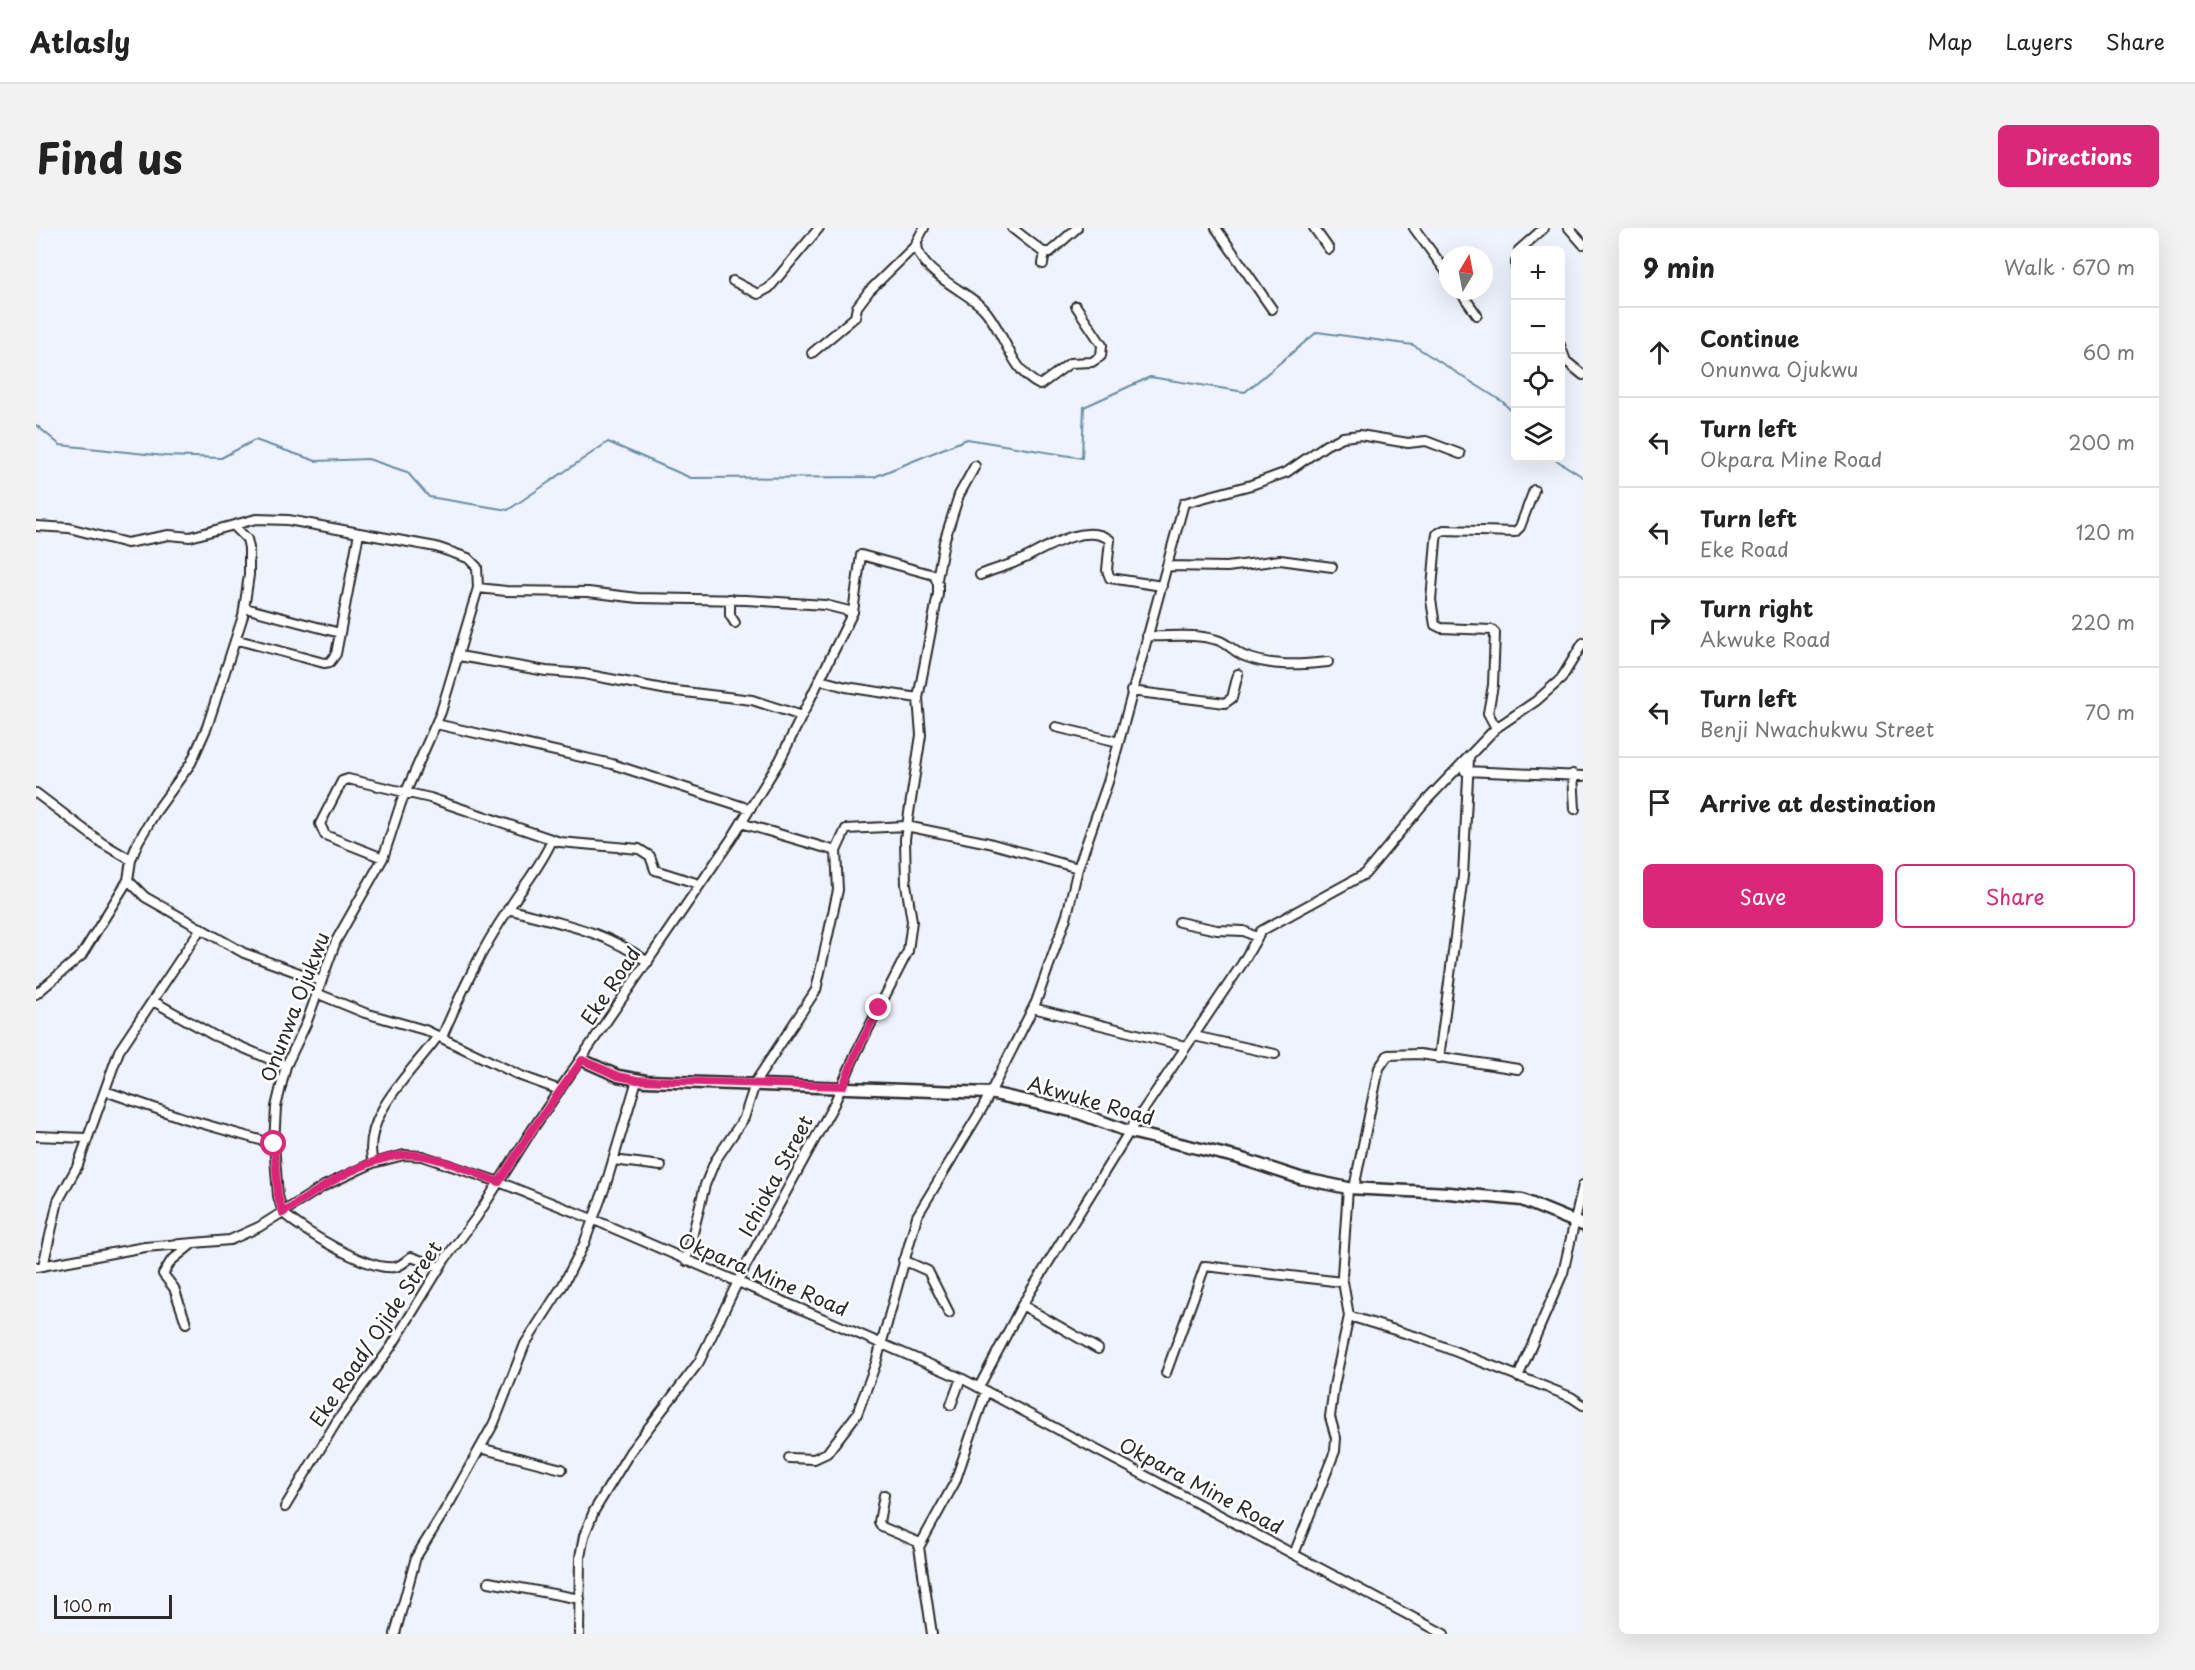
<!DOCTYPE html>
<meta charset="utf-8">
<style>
:root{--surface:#fff;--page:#f2f2f2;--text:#222;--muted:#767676;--line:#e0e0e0;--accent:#db2777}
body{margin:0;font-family:"Playpen Sans",sans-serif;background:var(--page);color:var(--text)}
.controls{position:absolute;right:18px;top:18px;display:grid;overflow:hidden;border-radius:9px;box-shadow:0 6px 24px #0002}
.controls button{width:54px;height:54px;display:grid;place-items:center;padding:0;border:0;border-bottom:2px solid var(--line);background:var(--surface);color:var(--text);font:30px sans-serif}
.compass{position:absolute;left:1403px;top:18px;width:54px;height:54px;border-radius:50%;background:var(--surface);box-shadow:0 6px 24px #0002;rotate:10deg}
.scale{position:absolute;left:18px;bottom:15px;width:118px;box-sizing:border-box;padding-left:6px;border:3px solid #2b2b2b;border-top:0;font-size:16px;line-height:21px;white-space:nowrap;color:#2b2b2b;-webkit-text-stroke:4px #fff;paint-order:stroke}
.stop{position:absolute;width:18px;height:18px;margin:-14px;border:4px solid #db2777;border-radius:50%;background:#fff}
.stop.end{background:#db2777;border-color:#fff;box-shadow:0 2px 6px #0008}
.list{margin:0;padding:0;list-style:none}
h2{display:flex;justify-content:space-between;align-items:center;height:78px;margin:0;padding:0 24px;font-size:26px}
h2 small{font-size:20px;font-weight:400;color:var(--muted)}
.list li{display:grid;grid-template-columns:39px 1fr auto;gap:18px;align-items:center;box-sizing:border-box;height:90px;padding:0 24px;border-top:2px solid var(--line)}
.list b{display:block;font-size:22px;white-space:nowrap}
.list p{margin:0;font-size:20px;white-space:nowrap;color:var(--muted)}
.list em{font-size:20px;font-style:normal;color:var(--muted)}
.actions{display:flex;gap:12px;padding:18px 24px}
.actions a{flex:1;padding:14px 0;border:2px solid var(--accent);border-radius:9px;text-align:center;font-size:21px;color:var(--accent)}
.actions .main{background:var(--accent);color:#fff}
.icon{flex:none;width:33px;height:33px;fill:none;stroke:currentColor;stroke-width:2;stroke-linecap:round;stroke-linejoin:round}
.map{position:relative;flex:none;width:1547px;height:1406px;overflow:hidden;border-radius:9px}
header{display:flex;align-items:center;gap:36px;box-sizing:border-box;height:84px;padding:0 30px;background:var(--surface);border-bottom:2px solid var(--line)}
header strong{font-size:28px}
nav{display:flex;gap:33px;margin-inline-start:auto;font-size:21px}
.intro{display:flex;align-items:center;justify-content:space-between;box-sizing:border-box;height:144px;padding:0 36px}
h1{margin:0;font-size:42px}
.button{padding:15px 27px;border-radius:9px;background:var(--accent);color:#fff;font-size:21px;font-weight:700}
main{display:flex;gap:36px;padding:0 36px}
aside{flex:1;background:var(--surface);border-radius:9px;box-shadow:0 6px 24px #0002}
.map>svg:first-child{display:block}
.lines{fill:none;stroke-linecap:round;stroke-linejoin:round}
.stream{stroke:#698da2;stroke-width:2}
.minor-casing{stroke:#2b2b2b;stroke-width:12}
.secondary-casing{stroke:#2b2b2b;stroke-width:15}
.minor{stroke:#fff;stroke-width:8}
.secondary{stroke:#fff;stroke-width:10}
.route{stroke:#db2777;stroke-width:8}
.labels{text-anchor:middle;stroke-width:5;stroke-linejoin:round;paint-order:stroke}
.street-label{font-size:20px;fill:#2b2b2b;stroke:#fff}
</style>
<header>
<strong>Atlasly</strong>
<nav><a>Map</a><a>Layers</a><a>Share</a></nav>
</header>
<div class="intro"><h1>Find us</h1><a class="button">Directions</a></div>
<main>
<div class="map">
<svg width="1547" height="1406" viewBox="0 0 1547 1406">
<rect width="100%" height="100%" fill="#eff3fd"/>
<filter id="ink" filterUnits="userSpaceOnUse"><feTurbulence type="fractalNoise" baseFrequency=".0167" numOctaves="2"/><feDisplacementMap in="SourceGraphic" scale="12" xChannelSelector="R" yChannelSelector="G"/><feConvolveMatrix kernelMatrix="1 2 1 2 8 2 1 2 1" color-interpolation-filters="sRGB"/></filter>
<g filter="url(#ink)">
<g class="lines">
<path class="stream" d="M0,197L24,217L129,228L185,230L219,212L280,233L332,231L371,244L393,269L472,282L572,214L655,250L838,249L931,211L1046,230L1048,179L1114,149L1209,164L1281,104L1377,117L1467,174L1480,188
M1517,230L1547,249"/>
<defs>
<path id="minor" d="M888,0L881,13C879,43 928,61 947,80C968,102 975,144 1004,157L1034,135L1056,134L1065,128L1066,117L1040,78
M976,0L1007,24H1014L1041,0
M1180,0L1236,81
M1278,0L1293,21
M1378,0L1412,46
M1533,0L1547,16
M1483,22L1508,0
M1480,34V40
M1007,36L1009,24
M697,53L722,66L733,60L783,0
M1424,63L1441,87
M1524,117L1530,133L1547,147
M776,125L819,89L821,79L833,63L881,16
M0,298L33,300L91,315L133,307L154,309L220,291L252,292L400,319L432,330L441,339L442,360L405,484L365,575L347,630L300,713L270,796L250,838L240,879L238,916L242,968L247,985C268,1003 331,1043 359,1039C365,1038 371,1032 375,1029L404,1039
M198,298L211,311L213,320V347L207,388L171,499L155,535L119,585L102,614L95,632L92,652L109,669L208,725L285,753
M1131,338L1191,339L1244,332L1296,339
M944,347C958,341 975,337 989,330C1010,320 1050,294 1074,312L1071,342L1074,350L1126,358
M901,351L908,314L923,267L939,238
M442,360L470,363L552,364L602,370L710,372L789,377L817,384
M694,371V387L699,395
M209,380L304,405
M1111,408C1134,409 1158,405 1181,412C1192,415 1198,424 1208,428C1235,439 1265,437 1292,434
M202,412L288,435L294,434L300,426L323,305
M423,428L510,443L548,446L632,462L716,472L766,488
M784,452L810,459L882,470
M1095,463L1189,475L1196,470L1202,446
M400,496L576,536L714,581
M1020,499L1083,514
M1460,500L1452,485L1457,457L1459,405L1456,402L1405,400L1399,397L1395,372L1400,313L1401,306L1408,302L1479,304L1484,299L1498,262
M1429,543L1547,548
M1537,546L1539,581
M0,565L66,615L95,632
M705,595L800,623
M347,630L289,607L284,596L306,553L312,551L394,570L524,614L603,621L614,628L619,642L663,656
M472,681C525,696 565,701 612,734
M1143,694L1181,702L1208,703L1220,709
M280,765L329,785L389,802L485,848L524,862
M0,766L45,728L92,652
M117,773L177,807L250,838
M997,780L1149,818
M1158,808L1239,826
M406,809C425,765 445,722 472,682C487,658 505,638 516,612
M1403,830L1427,648L1433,530
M69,863L150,891L238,916
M0,908L50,910
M577,932L625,938
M337,935C324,888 378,842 402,808
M1318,960L1343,840L1352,827L1384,826L1482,841
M867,1032L892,1043L913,1085
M650,1033L669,957L679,933L708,890L720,853L780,762L802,662L800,623L810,601L870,598L953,615L1042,640
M7,1038L22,973L42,937L83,823L165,700
M0,1039L109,1019L194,1012L223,999L288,958L337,935L368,927L386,928L463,954L556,991L925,1150L1408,1406
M986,1077L1062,1121
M1313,1088L1385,1110L1535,1169L1547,1177
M150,1095L138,1060L127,1046L135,1033L156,1016
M1130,1145L1169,1038L1306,1054
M1482,1149L1527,1045L1547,957
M943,1159L986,1077L1098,896L1206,736L1225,703L1329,646L1389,574L1460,500L1500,473L1525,451L1547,415
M915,1177L925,1150
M444,1220L526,1241
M753,1230L778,1231L791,1225L821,1186L840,1135L881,988L947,879L1000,774L1031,687L1042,640L1072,554L1148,275L1215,257L1251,244L1290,217L1307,209L1324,207L1372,215L1390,213L1424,226
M848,1267L843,1294L846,1299L884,1315
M249,1279L301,1193L355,1119L409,1031L440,990L496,902L696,610L744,532L817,384L825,327L898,347L902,356V366L882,470L885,507L869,611L870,656L876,693L872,723L820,825L798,876L709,1039L663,1134L594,1224L558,1283L548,1308L544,1329L543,1406
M1258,1326L1299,1223L1300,1210L1294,1189L1298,1158L1313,1088L1306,1048L1312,960
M453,1354L544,1371
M359,1406L380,1329L414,1274L458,1195L489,1116L527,1057L548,1016L570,956L601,852
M896,1406L883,1319L919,1254L950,1163"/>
<path id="secondary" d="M546,832L582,848L610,853L954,865L1040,884L1094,904L1203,930L1264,950L1312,960L1413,965L1486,972L1547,997"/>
</defs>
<use href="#minor" class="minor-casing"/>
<use href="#secondary" class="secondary-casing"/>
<use href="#minor" class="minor"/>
<use href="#secondary" class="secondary"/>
</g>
</g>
<g class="lines" filter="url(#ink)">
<path class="route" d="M238,916L242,968L247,985C281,962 337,923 380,927C405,929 439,946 463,954L496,902L546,832L582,848L601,852L807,858L820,825L843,780"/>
</g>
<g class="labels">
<g class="street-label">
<text transform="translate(575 758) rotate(-56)" y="7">Eke Road</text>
<text transform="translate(259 779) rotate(-69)" y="7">Onunwa Ojukwu</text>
<text transform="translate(1055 873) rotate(16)" y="7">Akwuke Road</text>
<text transform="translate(740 948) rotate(-62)" y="7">Ichioka Street</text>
<text transform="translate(727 1047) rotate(23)" y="7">Okpara Mine Road</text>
<text transform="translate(340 1106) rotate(-56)" y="7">Eke Road/ Ojide Street</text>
<text transform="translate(1165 1258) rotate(28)" y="7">Okpara Mine Road</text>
</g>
</g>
</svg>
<div class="controls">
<button>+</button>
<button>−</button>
<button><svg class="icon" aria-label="locate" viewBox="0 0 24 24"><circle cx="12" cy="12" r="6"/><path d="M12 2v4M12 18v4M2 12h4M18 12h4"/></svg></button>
<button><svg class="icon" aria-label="layers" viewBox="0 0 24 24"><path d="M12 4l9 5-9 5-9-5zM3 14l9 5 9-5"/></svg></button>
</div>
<svg class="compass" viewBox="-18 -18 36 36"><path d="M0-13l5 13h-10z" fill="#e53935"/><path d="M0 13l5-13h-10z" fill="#767676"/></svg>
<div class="scale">100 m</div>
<div class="stop" style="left:238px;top:916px"></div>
<div class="stop end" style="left:843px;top:780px"></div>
</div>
<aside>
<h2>9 min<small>Walk · 670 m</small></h2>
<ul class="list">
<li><svg class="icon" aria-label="ahead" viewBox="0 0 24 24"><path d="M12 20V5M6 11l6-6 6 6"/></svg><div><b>Continue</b><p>Onunwa Ojukwu</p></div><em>60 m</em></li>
<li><svg class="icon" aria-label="left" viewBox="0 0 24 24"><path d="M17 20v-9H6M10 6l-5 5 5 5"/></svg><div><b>Turn left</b><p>Okpara Mine Road</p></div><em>200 m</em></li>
<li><svg class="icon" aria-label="left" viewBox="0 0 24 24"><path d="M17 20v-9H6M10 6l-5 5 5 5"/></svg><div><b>Turn left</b><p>Eke Road</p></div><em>120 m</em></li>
<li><svg class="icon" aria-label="right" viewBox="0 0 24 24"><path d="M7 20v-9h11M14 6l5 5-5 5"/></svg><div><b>Turn right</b><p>Akwuke Road</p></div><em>220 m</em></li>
<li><svg class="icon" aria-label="left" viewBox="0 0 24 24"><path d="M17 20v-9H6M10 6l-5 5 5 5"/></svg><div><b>Turn left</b><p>Benji Nwachukwu Street</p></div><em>70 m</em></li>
<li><svg class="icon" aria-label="arrive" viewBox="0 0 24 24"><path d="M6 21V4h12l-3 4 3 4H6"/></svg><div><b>Arrive at destination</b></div></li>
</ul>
<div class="actions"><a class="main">Save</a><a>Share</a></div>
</aside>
</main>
